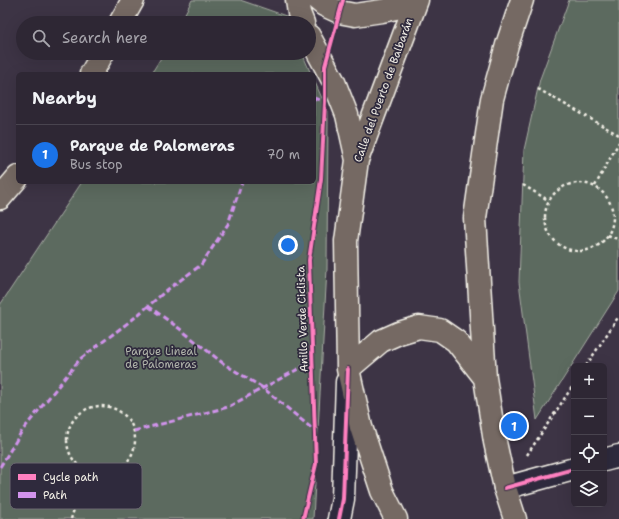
<!DOCTYPE html>
<meta charset="utf-8">
<style>
:root{--surface:#2e2734;--page:#362f3c;--text:#f1f3f6;--muted:#a7a5ac;--line:#49444f;--accent:#1a73e8}
body{margin:0;font-family:"Shantell Sans",sans-serif;background:var(--page);color:var(--text)}
.controls{position:absolute;right:12px;bottom:12px;display:grid;overflow:hidden;border-radius:6px;box-shadow:0 4px 16px #0002}
.controls button{width:36px;height:36px;display:grid;place-items:center;padding:0;border:0;border-bottom:1px solid var(--line);background:var(--surface);color:var(--text);font:20px sans-serif}
.you{position:absolute;left:288px;top:245px;width:14px;height:14px;margin:-10px;border:3px solid #fff;border-radius:50%;background:#1a73e8;box-shadow:0 0 0 6px #1a73e833}
.badge{display:grid;place-items:center;width:26px;height:26px;border-radius:50%;background:var(--accent);color:#fff;font-size:13px;font-weight:700}
.pin{position:absolute;translate:-50% -50%;border:2px solid #fff;box-shadow:0 1px 4px #0006}
.list{margin:0;padding:0;list-style:none}
h2{display:flex;justify-content:space-between;align-items:center;height:52px;margin:0;padding:0 16px;font-size:17px}
h2 small{font-size:13px;font-weight:400;color:var(--muted)}
.list li{display:grid;grid-template-columns:26px 1fr auto;gap:12px;align-items:center;box-sizing:border-box;height:60px;padding:0 16px;border-top:1px solid var(--line)}
.list b{display:block;font-size:15px;white-space:nowrap}
.list p{margin:0;font-size:13px;white-space:nowrap;color:var(--muted)}
.list em{font-size:13px;font-style:normal;color:var(--muted)}
.icon{flex:none;width:22px;height:22px;fill:none;stroke:currentColor;stroke-width:2;stroke-linecap:round;stroke-linejoin:round}
.map{position:relative;flex:none;width:619px;height:519px;overflow:hidden}
.search{position:absolute;background:var(--surface);box-shadow:0 4px 16px #0002;left:16px;top:16px;width:300px;height:44px;display:flex;align-items:center;gap:10px;box-sizing:border-box;padding:0 14px;border-radius:22px;color:var(--muted);font-size:15px}
.panel{position:absolute;background:var(--surface);box-shadow:0 4px 16px #0002;left:16px;top:72px;width:300px;height:112px;border-radius:6px}
.map>svg:first-child{display:block}
.green{fill:#5c6a5f;stroke:#a8aea4}
.lines{fill:none;stroke-linecap:round;stroke-linejoin:round}
.minor-casing{stroke:#f4f1e8;stroke-width:25}
.major-casing{stroke:#f4f1e8;stroke-width:25}
.highway-casing{stroke:#f4f1e8;stroke-width:25}
.path{stroke:#f4f1e8;stroke-width:2.5;stroke-dasharray:3 3;stroke-linecap:butt}
.minor{stroke:#2f2a3d;stroke-width:22}
.major{stroke:#756964;stroke-width:22}
.highway{stroke:#756964;stroke-width:22}
.quiet{stroke:#d193ec;stroke-width:3;stroke-dasharray:6 3;stroke-linecap:butt}
.cycleway-casing{stroke:#2f2a3d;stroke-width:6}
.cycleway{stroke:#ff80c0;stroke-width:4}
.labels{text-anchor:middle;stroke-width:3.5;stroke-linejoin:round;paint-order:stroke}
.street-label{font-size:11px;fill:#f4f1e8;stroke:#2f2a3d}
.park-label{font-size:11px;fill:#b0b4aa;stroke:#2f2a3d}
.key{fill:#2f2a3d;stroke:#6a6670;stroke-width:1}
.key-label{font-size:11px;fill:#f4f1e8}
</style>
<div class="map">
<svg width="619" height="519" viewBox="0 0 619 519">
<rect width="100%" height="100%" fill="#3d3445"/>
<filter id="ink" filterUnits="userSpaceOnUse"><feTurbulence type="fractalNoise" baseFrequency=".025" numOctaves="2"/><feDisplacementMap in="SourceGraphic" scale="8" xChannelSelector="R" yChannelSelector="G"/><feConvolveMatrix kernelMatrix="1 2 1 2 8 2 1 2 1" color-interpolation-filters="sRGB"/></filter>
<g filter="url(#ink)">
<path class="green" d="M192,0H240L286,16L289,23H180Z
M569,0H619V291L537,420L519,282L524,150L540,79Z
M164,53H302L311,74H151Z
M314,80L328,112L327,269L313,519H0V305L82,182H314Z"/>
<g class="lines">
<defs>
<path id="minor" d="M604,460L619,456
M505,488L574,469
M339,519L343,499L347,382"/>
<path id="major" d="M297,0L299,13L303,23
M318,0L324,5L339,12L355,15L382,11L414,4
M309,36L334,82L347,115L357,160
M348,369L381,341L399,333L419,327L440,330L456,341L485,378
M396,519L382,491L361,427L348,369L346,241L357,160L417,0
M515,519L505,488L495,442L485,378L475,218L492,99L507,45L522,0"/>
<path id="highway" d="M120,23L133,0
M91,74L103,53
M0,198L18,177"/>
</defs>
<use href="#minor" class="minor-casing"/>
<use href="#major" class="major-casing"/>
<use href="#highway" class="highway-casing"/>
<path class="path" d="M538,89L619,135
M545 217a34 34 0 1 1 68 0a34 34 0 1 1-68 0Z
M523,185L548,200
M595,186L619,142
M608,235L619,240
M586,366L619,316
M67 440a34 34 0 1 1 68 0a34 34 0 1 1-68 0Z
M527,455L574,384
M71,519L83,480L85,470"/>
<use href="#minor" class="minor"/>
<use href="#major" class="major"/>
<use href="#highway" class="highway"/>
<path class="quiet" d="M314,98L325,102
M148,306L180,329L224,364L263,388L315,431
M134,431L228,407L313,361
M0,467L22,431L80,359L133,319L167,290L201,265L228,224L242,182"/>
<defs>
<path id="cycleway" d="M505,488L574,469
M303,519L316,464L309,260L321,179L325,102V66L343,0
M339,519L343,499L348,369"/>
</defs>
<use href="#cycleway" class="cycleway-casing"/>
<use href="#cycleway" class="cycleway"/>
</g>
</g>
<g class="labels">
<g class="street-label">
<text transform="translate(383 90) rotate(-70)" y="4">Calle del Puerto de Balbarán</text>
<text transform="translate(302 319) rotate(-92)" y="4">Anillo Verde Ciclista</text>
</g>
<g class="park-label">
<text x="161" y="355">Parque Lineal<tspan x="161" dy="13">de Palomeras</tspan></text>
</g>
</g>
<rect x="10" y="463" width="132" height="46" rx="6" class="key"/>
<rect x="18" y="474" width="18" height="6" fill="#ff80c0"/>
<rect x="18" y="492" width="18" height="6" fill="#d193ec"/>
<g class="key-label">
<text x="43" y="481">Cycle path</text>
<text x="43" y="499">Path</text>
</g>
</svg>
<div class="controls">
<button>+</button>
<button>−</button>
<button><svg class="icon" aria-label="locate" viewBox="0 0 24 24"><circle cx="12" cy="12" r="6"/><path d="M12 2v4M12 18v4M2 12h4M18 12h4"/></svg></button>
<button><svg class="icon" aria-label="layers" viewBox="0 0 24 24"><path d="M12 4l9 5-9 5-9-5zM3 14l9 5 9-5"/></svg></button>
</div>
<div class="you"></div>
<div class="pin badge" style="left:514px;top:426px">1</div>
<div class="search"><svg class="icon" aria-label="search" viewBox="0 0 24 24"><circle cx="10" cy="10" r="6"/><path d="M15 15l6 6"/></svg>Search here</div>
<section class="panel">
<h2>Nearby<small></small></h2>
<ul class="list">
<li><span class="badge">1</span><div><b>Parque de Palomeras</b><p>Bus stop</p></div><em>70 m</em></li>
</ul>
</section>
</div>
